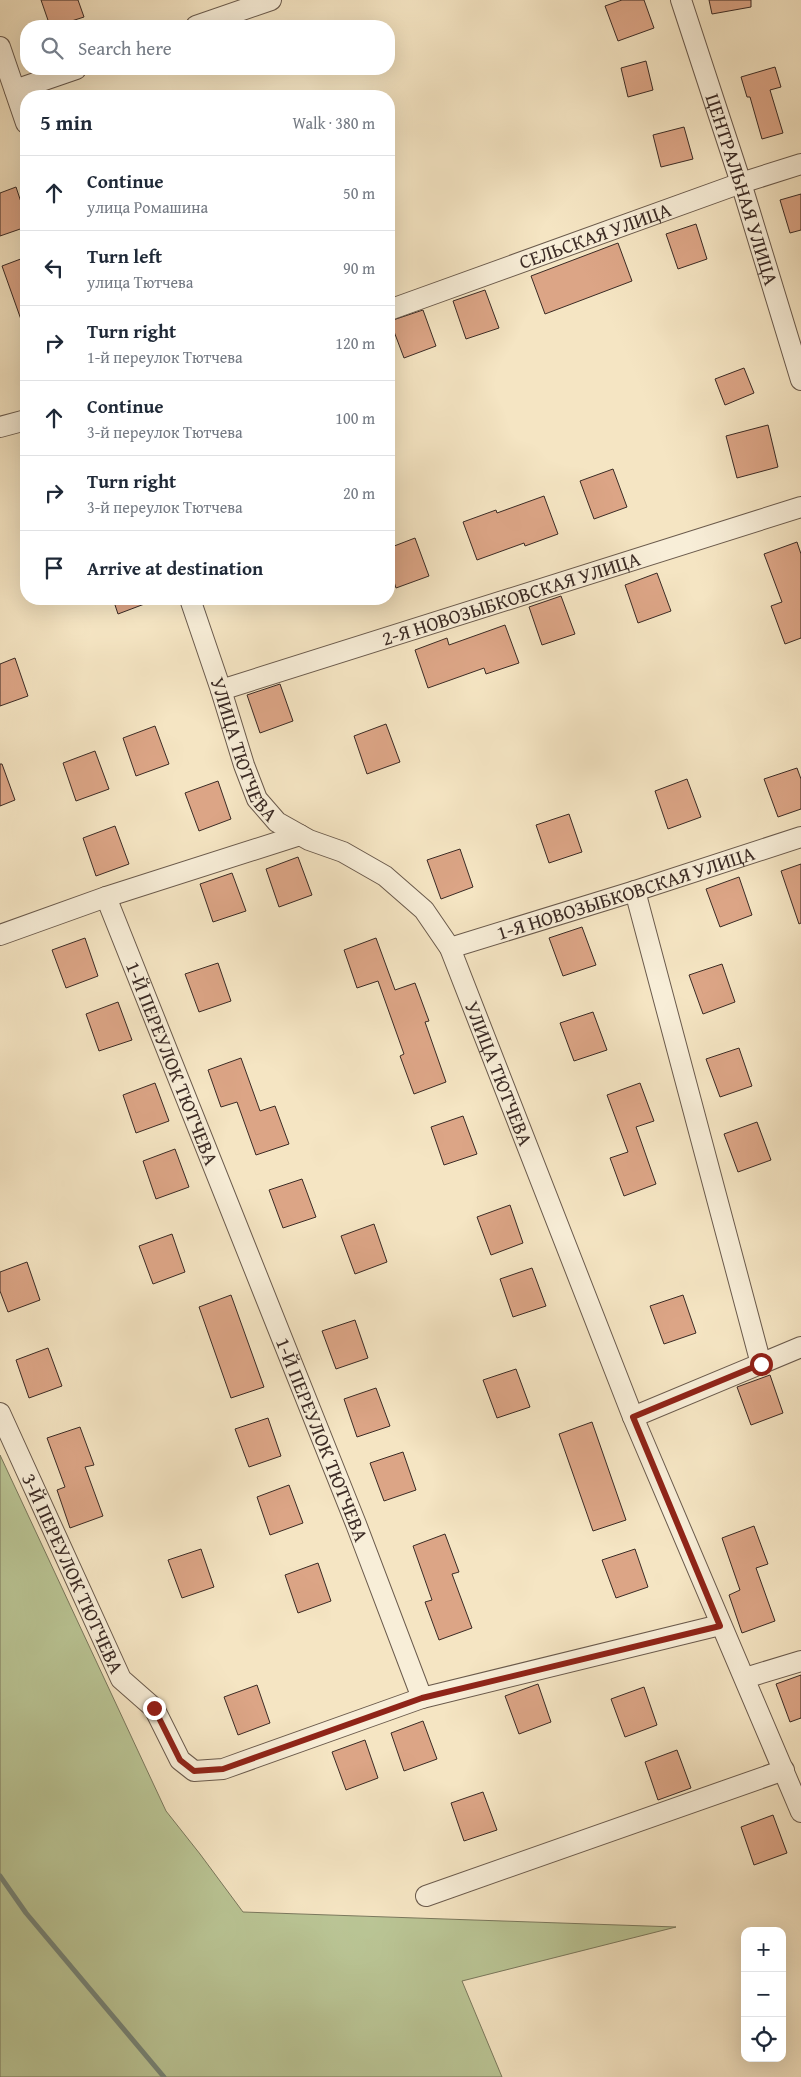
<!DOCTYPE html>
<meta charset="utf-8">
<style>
:root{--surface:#fff;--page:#f2f2f3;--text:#1f2937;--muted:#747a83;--line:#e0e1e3}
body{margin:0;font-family:"Gentium Book Plus",serif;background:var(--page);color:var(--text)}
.controls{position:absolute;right:15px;bottom:15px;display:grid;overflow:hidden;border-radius:10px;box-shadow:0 5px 20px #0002}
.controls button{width:45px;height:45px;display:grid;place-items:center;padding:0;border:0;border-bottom:1px solid var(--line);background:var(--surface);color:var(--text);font:25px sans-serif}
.stop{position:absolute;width:15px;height:15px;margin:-11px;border:4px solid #8f2418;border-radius:50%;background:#fff}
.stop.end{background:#8f2418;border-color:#fff;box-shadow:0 1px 5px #0008}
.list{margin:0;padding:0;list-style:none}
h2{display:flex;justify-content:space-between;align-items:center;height:65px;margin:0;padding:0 20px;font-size:21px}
h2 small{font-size:16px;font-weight:400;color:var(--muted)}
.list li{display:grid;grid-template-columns:32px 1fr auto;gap:15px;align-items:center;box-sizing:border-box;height:75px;padding:0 20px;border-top:1px solid var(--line)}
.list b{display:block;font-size:19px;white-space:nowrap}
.list p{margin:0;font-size:16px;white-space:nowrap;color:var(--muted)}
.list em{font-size:16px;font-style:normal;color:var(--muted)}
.icon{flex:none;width:28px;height:28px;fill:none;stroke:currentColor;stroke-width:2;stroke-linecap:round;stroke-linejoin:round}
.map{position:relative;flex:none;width:801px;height:2077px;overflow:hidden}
.search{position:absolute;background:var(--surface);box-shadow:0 5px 20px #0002;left:20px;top:20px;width:375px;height:55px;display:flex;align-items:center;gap:12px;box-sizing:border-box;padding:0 18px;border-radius:20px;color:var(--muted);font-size:19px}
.panel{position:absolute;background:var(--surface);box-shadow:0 5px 20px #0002;left:20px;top:90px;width:375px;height:515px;border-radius:20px}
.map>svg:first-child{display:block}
.green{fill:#bac595;stroke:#7a785d}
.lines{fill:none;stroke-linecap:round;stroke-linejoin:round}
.stream{stroke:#768477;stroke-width:5}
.building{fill:#dca586;stroke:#3b2b25}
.minor-casing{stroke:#6a5a4c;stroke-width:22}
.minor{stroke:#f8eed8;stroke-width:20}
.route{stroke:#8f2418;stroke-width:6}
.labels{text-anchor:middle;stroke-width:4;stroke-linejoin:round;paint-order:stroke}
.street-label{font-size:20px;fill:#3b2b25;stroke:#f8eed8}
</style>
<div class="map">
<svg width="801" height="2077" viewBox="0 0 801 2077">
<rect width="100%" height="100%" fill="#f5e5c3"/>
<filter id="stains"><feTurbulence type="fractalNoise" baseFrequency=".004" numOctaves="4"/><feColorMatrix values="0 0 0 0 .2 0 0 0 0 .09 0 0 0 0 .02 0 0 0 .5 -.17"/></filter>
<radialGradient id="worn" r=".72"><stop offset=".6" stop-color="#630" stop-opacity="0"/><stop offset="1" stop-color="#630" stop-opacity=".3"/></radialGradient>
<path class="green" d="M0,1455L166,1811L200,1854L243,1912L676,1927L462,1981L502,2077H0Z"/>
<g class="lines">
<path class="stream" d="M0,1876L26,1913L164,2077"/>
</g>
<path class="building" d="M41,0H78L84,17L56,26H50Z
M622,0H644L654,28L618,41L605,6Z
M709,0H751V7L712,14Z
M646,61L653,90L628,97L621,68Z
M775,67L781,87L770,90L783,133L762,139L750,97H747L741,77Z
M684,127L693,159L661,167L653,135Z
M16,187L26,217V227L0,236V193Z
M801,194V230L790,233L780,200Z
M696,224L707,259L678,269L666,234Z
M618,243L632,281L545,314L531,276Z
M26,257V328H24L2,266Z
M485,290L499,328L466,339L453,301Z
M423,310L436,346L404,358L390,321Z
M744,368L754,393L725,405L715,379Z
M768,425L778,467L737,478L726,436Z
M613,469L627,507L594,519L580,481Z
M544,496L558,534L525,546L524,543L477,560L463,522L496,510L497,513Z
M415,538L429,576L396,588L389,566V548Z
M797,542L801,554V638L785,644L771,606L782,602L764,554Z
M657,573L671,611L638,623L625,585Z
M561,596L575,634L542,645L529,607Z
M113,599H155V600L118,614Z
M505,625L519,663L486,674L484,668L428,688L415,650L447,638L449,645Z
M15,658L28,696L0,706V664Z
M280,684L293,721L260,733L247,695Z
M386,724L400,762L367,774L354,736Z
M155,726L169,764L136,776L123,738Z
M95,751L109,789L76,801L63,763Z
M0,764H2L15,800L0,806Z
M797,768L801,779V809L778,817L764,779Z
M687,779L701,817L668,829L655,791Z
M218,781L231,819L199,831L185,793Z
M569,814L582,852L549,863L536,825Z
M115,826L129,864L96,876L83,838Z
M460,849L473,887L441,899L427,860Z
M298,857L312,895L279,907L266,869Z
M801,864V923L799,924L781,871Z
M232,873L246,911L213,922L200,884Z
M739,877L752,915L720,927L706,889Z
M582,927L596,965L563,976L549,938Z
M85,938L98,976L66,988L52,950Z
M376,938L395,990L415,983L429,1021L425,1022L446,1082L414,1094L400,1056L404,1054L378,981L357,988L344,950Z
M218,963L231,1001L199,1012L185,974Z
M722,964L735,1002L703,1014L689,975Z
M118,1002L132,1040L99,1051L86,1014Z
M593,1012L607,1050L574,1061L560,1023Z
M739,1048L752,1086L720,1097L706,1059Z
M241,1058L260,1111L275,1106L289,1144L256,1155L237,1102L221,1107L208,1070Z
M155,1083L169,1121L136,1133L123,1095Z
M640,1083L654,1121L636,1127L656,1184L624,1196L610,1158L628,1152L607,1095Z
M463,1116L477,1154L444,1165L431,1127Z
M757,1122L771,1160L738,1172L724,1134Z
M175,1149L189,1187L156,1199L143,1161Z
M302,1179L316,1217L283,1228L269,1190Z
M510,1205L523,1243L491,1255L477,1217Z
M374,1224L387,1262L355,1274L341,1236Z
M172,1234L185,1272L153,1284L139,1246Z
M27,1262L40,1300L8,1312L0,1291V1272Z
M532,1268L546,1306L513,1317L500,1279Z
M231,1295L264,1387L231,1398L199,1307Z
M683,1295L696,1333L664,1344L650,1306Z
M355,1320L368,1358L336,1369L322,1331Z
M48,1348L62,1386L29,1398L16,1360Z
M516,1369L530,1407L497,1418L483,1380Z
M770,1375L783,1413L751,1425L737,1387Z
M376,1388L390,1426L357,1437L344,1399Z
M268,1418L281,1456L249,1467L235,1429Z
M592,1422L626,1520L593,1531L559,1434Z
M80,1427L94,1465L85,1467L103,1516L70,1528L57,1490L65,1487L47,1438Z
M403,1452L416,1490L384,1501L370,1463Z
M289,1485L303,1523L270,1535L257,1497Z
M754,1526L768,1564L756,1568L775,1621L742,1633L729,1595L740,1590L722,1538Z
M445,1534L459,1572L452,1574L472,1628L439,1640L425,1602L432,1600L413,1546Z
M201,1549L214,1587L182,1598L168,1560Z
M635,1549L648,1587L616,1598L602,1560Z
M318,1563L331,1601L298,1613L285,1575Z
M801,1675V1718L790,1722L776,1684Z
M538,1684L551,1722L519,1734L505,1696Z
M257,1685L270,1723L238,1735L224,1697Z
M644,1687L657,1725L625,1737L611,1699Z
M423,1721L437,1759L404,1771L391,1733Z
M365,1740L378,1778L346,1790L332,1752Z
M677,1750L691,1788L658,1800L645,1762Z
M483,1792L497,1830L464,1841L451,1803Z
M773,1815L787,1853L754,1865L741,1827Z"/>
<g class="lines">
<defs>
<g id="minor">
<path id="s1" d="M681,0L741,183L801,380"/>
<path d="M196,26L271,0"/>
<path d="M0,47L26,123"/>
<path d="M15,90L76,69"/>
<path id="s2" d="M389,310L741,183L801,164"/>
<path d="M0,427L26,420"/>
<path id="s3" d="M190,599L221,690L244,765L257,799L277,822L309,840L343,852L385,876L424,910L450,948L633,1417L801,1812"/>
<path id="s4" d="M221,690L801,507"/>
<path d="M635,891L761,1364"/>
<path id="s5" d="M106,897L356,1524L422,1698L720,1625"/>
<path d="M0,935L106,897L300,835"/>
<path id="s6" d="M450,948L635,891L801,837"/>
<path id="s7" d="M0,1413L121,1679L154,1708L180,1760L194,1771L223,1769L422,1698"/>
<path d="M633,1417L801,1347"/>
<path d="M745,1678L801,1661"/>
<path d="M426,1896L784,1770"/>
</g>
</defs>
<use href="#minor" class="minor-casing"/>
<use href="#minor" class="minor"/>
</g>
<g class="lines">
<path class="route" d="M154,1708L180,1760L194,1771L223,1769L422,1698L720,1626L633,1417L761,1364"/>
</g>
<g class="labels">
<g class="street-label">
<text dy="7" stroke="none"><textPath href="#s1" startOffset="199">ЦЕНТРАЛЬНАЯ УЛИЦА</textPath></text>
<text dy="7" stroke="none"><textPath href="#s2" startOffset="219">СЕЛЬСКАЯ УЛИЦА</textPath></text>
<text dy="7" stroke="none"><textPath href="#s4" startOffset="304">2-Я НОВОЗЫБКОВСКАЯ УЛИЦА</textPath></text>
<text dy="7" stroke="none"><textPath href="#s3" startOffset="160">УЛИЦА ТЮТЧЕВА</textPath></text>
<text dy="7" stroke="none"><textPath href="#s6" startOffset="184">1-Я НОВОЗЫБКОВСКАЯ УЛИЦА</textPath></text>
<text dy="7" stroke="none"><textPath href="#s5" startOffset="179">1-Й ПЕРЕУЛОК ТЮТЧЕВА</textPath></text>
<text dy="7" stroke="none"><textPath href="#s3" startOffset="595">УЛИЦА ТЮТЧЕВА</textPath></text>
<text dy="7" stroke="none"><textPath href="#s5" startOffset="584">1-Й ПЕРЕУЛОК ТЮТЧЕВА</textPath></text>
<text dy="7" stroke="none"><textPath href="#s7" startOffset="176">3-Й ПЕРЕУЛОК ТЮТЧЕВА</textPath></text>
</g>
</g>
<rect width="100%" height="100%" filter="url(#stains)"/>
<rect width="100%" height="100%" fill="url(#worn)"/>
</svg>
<div class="controls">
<button>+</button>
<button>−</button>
<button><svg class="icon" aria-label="locate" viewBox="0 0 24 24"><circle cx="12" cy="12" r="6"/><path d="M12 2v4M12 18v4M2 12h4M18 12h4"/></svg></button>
</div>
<div class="stop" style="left:761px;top:1364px"></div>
<div class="stop end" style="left:154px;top:1708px"></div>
<div class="search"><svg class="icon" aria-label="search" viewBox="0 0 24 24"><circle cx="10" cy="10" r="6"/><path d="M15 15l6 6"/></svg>Search here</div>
<section class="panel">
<h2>5 min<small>Walk · 380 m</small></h2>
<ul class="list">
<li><svg class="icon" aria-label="ahead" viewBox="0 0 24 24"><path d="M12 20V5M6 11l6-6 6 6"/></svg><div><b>Continue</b><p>улица Ромашина</p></div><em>50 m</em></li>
<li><svg class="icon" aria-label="left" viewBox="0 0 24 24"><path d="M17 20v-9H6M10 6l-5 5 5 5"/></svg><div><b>Turn left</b><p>улица Тютчева</p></div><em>90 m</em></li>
<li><svg class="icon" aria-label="right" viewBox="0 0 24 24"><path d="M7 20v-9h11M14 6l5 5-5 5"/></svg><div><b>Turn right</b><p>1-й переулок Тютчева</p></div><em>120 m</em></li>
<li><svg class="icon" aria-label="ahead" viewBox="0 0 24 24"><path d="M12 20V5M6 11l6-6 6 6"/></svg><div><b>Continue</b><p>3-й переулок Тютчева</p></div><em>100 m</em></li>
<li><svg class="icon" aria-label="right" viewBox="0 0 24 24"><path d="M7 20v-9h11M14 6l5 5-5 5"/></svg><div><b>Turn right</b><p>3-й переулок Тютчева</p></div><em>20 m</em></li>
<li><svg class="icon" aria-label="arrive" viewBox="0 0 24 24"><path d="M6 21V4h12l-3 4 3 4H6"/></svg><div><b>Arrive at destination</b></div></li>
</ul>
</section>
</div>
